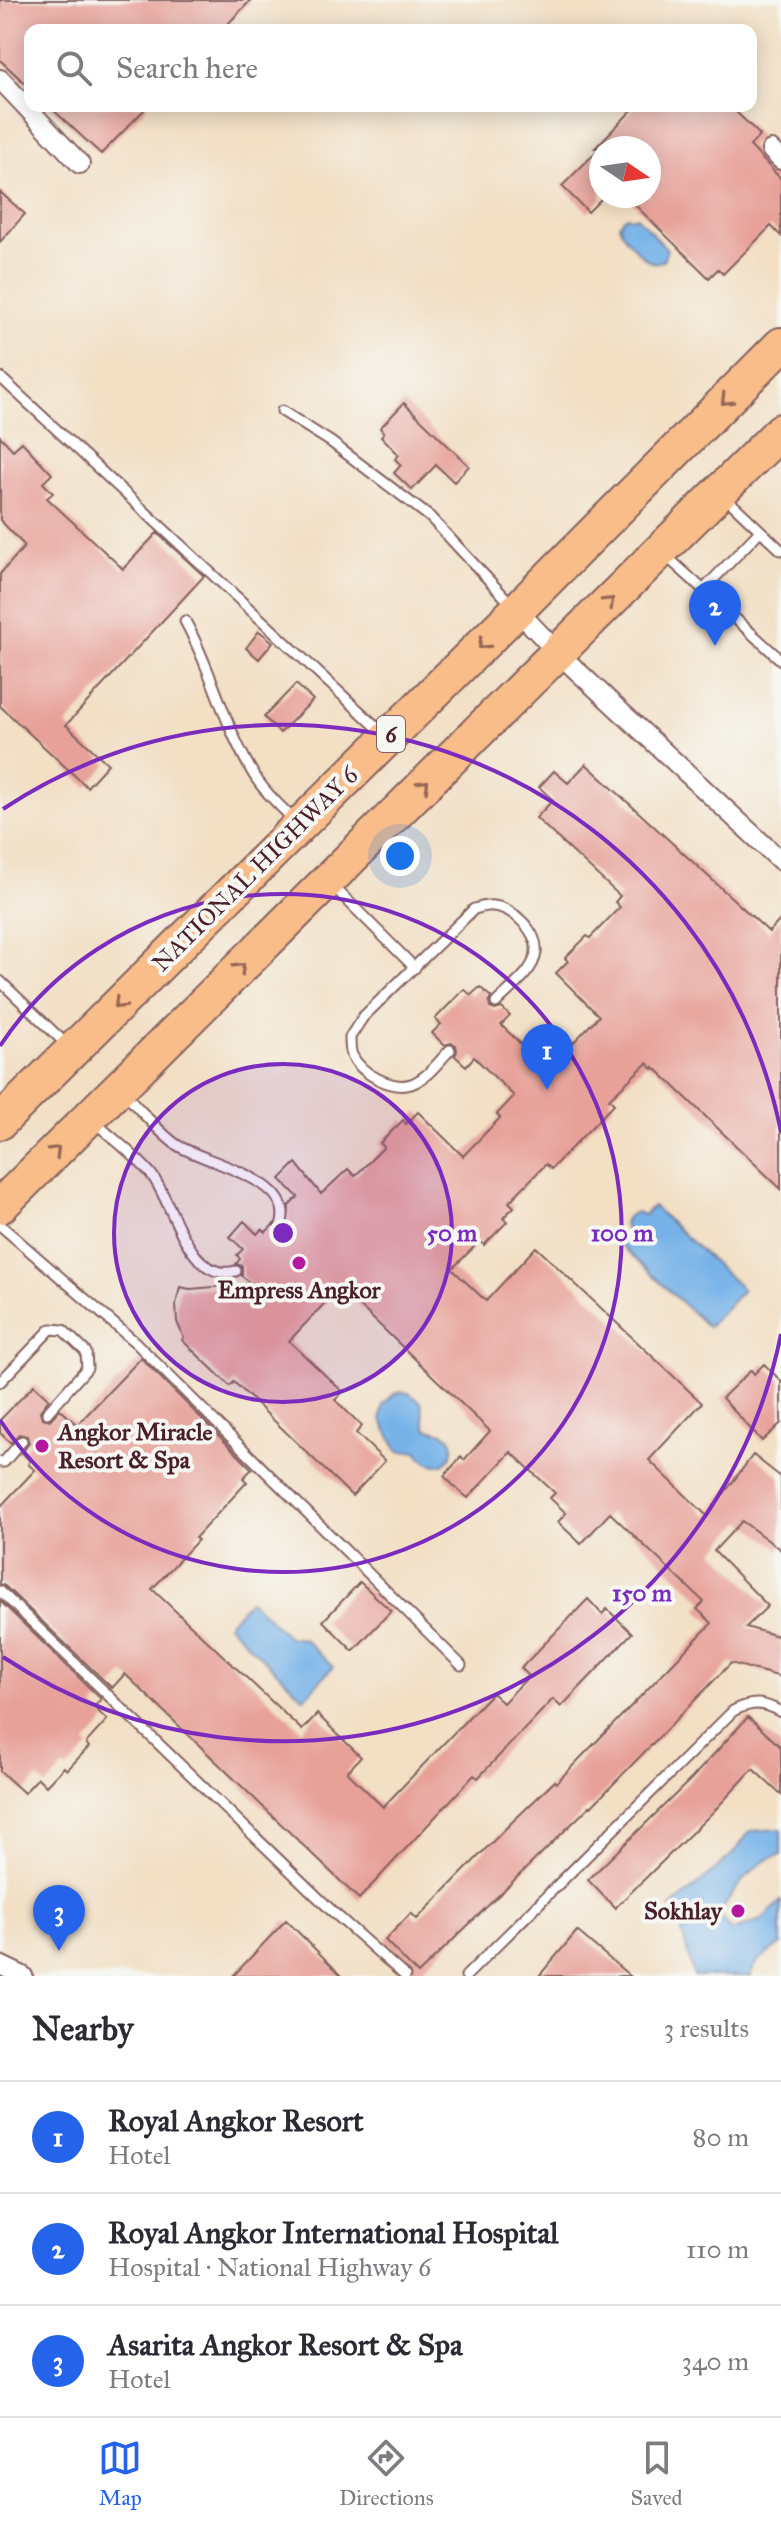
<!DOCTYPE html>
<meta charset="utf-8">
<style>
:root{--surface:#fff;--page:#f7f7f7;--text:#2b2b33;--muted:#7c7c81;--line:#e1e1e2;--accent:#2563eb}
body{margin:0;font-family:"IM FELL Great Primer",serif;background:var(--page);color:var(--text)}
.compass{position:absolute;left:589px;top:136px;width:72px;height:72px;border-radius:50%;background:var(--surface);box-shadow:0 4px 20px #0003;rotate:103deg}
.you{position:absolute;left:400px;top:856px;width:28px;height:28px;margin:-20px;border:6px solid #fff;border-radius:50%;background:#1a73e8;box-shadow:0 0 0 12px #1a73e833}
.badge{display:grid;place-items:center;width:52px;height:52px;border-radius:50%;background:var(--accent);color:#fff;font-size:26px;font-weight:700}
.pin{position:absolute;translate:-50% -66px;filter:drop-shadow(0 2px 4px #0008)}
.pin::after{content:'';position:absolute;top:42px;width:28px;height:24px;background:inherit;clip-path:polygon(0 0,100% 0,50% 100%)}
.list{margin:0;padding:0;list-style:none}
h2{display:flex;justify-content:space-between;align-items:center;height:104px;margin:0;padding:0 32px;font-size:34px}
h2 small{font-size:26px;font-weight:400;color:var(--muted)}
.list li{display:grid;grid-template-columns:52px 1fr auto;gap:24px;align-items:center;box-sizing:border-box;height:112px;padding:0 32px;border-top:2px solid var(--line)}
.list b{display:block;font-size:30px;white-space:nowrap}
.list p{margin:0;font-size:26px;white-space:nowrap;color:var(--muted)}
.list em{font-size:26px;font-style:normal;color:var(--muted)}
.icon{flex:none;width:44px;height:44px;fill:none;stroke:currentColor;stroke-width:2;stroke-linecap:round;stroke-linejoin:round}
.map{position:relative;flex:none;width:781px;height:1976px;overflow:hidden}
.search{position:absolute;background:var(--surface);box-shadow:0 4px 20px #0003;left:24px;right:24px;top:24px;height:88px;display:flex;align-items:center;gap:20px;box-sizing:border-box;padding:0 28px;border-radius:16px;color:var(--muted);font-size:30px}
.sheet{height:440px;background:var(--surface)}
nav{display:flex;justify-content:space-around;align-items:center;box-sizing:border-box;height:112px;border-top:2px solid var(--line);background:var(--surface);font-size:22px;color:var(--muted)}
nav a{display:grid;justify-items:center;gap:4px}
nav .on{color:var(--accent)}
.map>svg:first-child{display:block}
.water{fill:#76b2e8;stroke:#60688a;stroke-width:2}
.building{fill:#e7a199}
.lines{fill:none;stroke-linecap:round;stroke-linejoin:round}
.lane-casing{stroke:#856261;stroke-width:13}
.street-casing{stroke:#856261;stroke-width:22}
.highway-casing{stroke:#856261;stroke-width:38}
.lane{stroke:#fff;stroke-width:9}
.street{stroke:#fff;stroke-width:18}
.highway{stroke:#f8bd89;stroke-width:34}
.oneway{stroke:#986655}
.ring{fill:none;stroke:#7b2cbf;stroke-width:4}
.poi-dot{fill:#b5179e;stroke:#f6f6f2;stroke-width:3}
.labels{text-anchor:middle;stroke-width:8;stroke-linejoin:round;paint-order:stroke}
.shield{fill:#f6f6f2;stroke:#7e6067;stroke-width:2}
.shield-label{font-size:22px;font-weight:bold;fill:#4a1f2b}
.street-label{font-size:24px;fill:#4a1f2b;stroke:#f6f6f2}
.poi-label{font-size:24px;font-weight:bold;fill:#4a1f2b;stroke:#f6f6f2}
.centre{fill:#7b2cbf;stroke:#f6f6f2;stroke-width:4}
.ring-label{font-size:24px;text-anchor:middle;font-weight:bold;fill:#7b2cbf;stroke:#f6f6f2;stroke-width:8;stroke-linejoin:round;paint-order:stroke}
</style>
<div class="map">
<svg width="781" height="1976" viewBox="0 0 781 1976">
<rect width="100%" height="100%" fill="#f6f6f2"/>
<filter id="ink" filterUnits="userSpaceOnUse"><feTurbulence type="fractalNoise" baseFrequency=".0125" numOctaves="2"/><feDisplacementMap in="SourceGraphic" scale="16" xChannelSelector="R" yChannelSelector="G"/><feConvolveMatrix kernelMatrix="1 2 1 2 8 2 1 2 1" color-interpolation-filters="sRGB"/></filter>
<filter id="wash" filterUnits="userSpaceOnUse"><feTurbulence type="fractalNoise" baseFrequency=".006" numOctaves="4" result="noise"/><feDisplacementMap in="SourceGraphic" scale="32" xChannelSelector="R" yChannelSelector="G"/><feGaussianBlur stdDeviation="1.8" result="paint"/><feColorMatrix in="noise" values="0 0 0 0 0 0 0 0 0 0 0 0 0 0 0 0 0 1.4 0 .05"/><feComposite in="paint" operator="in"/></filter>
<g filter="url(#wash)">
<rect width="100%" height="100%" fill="#f2dfc4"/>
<path class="water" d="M627,216L632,218L636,216L667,249L663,261C657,262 655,264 649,261C639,255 622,236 619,225L623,219Z
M653,1206L743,1290L708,1327L618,1243L627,1234L624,1224L627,1217L636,1212L644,1215Z
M401,1392L409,1393L421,1402L426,1428C434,1432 443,1430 449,1437C463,1454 438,1482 417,1451L402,1452L397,1449L381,1419L383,1405L394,1394Z
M250,1600L288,1637L304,1639L333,1667L304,1698L227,1624Z
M781,1829V1855C754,1860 733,1891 720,1914L731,1931L761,1920L781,1901V1944L758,1961L750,1974L751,1976H694L679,1921L671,1908L735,1852L750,1831Z"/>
<g id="blocks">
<path class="building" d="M0,0H251L222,30H30V88L0,60Z
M49,106H148L101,154Z
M636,106H730L760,135L750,146L781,179V236L771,226L723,274L718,269L709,278L626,196H649V148H601V199L588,212L562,186L600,148H595Z
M0,192L25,214L0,242Z
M404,403L469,466L454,482L436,465L412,490L394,473L401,465L395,459L399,455L381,436L384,433L380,428Z
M0,436L13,450L22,442L52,474L43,483L53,493L47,498L123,569L157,533L204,576L66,725L108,764L87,787L0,706V574L25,546L0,520Z
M259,631L273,642L259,659L246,648Z
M296,684L313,700L280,733L264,717Z
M586,764L769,932L781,919V1189L654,1067L653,1069L647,1063L609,1099L614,1104L551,1169L546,1164L509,1202L514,1207L503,1218L507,1222L484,1245L480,1241L452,1269L486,1301L536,1247L702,1403L649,1460L707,1516L753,1455L781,1477V1550L742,1521L714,1551L768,1606L746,1627L781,1637V1677L731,1663L591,1807L590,1806L418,1974L385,1940L411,1913L417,1919L509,1825L555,1781L556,1783L712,1623L697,1609L704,1602L610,1513L581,1544L558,1522L566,1513L550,1498L555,1493L511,1452L468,1498L459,1491L444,1476L461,1457L464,1460L490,1431L340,1287L289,1341L343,1392L335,1400L362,1426L356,1433L385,1461L352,1496L234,1382L230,1386L182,1340L184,1338L177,1322L176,1304L180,1287L190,1289L251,1284L242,1276V1266L236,1264L240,1259L237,1255L243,1249L230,1237L244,1221L257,1234L262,1229L266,1232L274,1224L277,1231L287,1230L289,1206L298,1197L280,1179L296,1163L321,1194L348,1169L355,1176L384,1147L380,1143L403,1120L406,1124L418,1112L463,1156L500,1118L497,1114L514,1096L474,1057L466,1066L455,1056L457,1051L456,1045L451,1043L444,1045L432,1033L441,1024L435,1019L464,989L471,995L480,987L491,997L489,1002L490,1008L495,1010L502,1008L510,1016L501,1025L544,1066L560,1050L563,1053L599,1016L556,973L568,961L565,958L587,936L590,938L620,907L615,902L620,896L536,818L553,800L539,787L554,771L568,783Z
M141,1358L252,1469L243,1478L247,1482L195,1538L198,1540L152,1589L302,1730L317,1714L361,1757L347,1772L383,1807L492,1693L503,1703L529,1676L521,1668L588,1599L602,1614L607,1609L632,1633L561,1707L553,1699L478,1778L474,1775L359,1899L125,1674L112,1688L5,1586L0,1584V1507L35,1470L28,1464L30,1461L22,1453L29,1443L27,1436L19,1434L11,1443L0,1433V1420L34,1385L49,1399L40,1411L42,1418L50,1420L60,1409L77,1425Z
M764,1364L781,1381V1423L762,1441L722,1398L751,1370L754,1374Z
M360,1582L391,1611L353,1651L323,1621Z
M0,1601L101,1699L94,1707L107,1720L86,1743L89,1747L67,1770L64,1767L46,1786L38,1778L24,1793L0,1771Z
M748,1717L781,1747V1795L753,1769L714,1811L615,1908L588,1880L692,1778Z
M286,1920L342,1976H233Z
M577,1931L630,1976H539Z"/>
</g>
</g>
<g filter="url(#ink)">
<use href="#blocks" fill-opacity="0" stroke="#856261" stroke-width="2"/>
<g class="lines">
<defs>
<path id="lane" d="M0,377L382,732
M282,411L331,442L430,517L514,607
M725,497L781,550
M665,555L781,660
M703,590L760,531
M185,621C211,668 223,722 251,770C262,790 280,806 296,822
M333,886L415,968
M0,981L67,1045
M450,1050C439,1061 427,1079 411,1084C392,1090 361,1074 352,1055C350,1051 350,1042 350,1037L363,1017L474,909C479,908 487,905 493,906C513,907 539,933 536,953C533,973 509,989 496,1003
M123,1092C139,1108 159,1133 177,1145C205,1163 298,1180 281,1225
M95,1122C113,1139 135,1155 151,1174C173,1201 188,1284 236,1271
M0,1225L136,1343L461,1665
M0,1382L51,1329L63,1330L86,1352L87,1368L47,1413
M0,1462H4L22,1441
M0,1591L332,1911L405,1976
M466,1976L733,1711C752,1701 763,1702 781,1712"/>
<path id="street" d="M0,79L80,164
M771,150L781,160
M517,610L558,653L781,861
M0,1965L23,1976"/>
<path id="highway" d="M0,1122L517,610L781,345
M0,1206L781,431"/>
</defs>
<use href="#lane" class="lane-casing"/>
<use href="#street" class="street-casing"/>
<use href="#highway" class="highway-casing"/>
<use href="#lane" class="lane"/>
<use href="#street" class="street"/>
<use href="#highway" class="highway"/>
</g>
<defs><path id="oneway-chevron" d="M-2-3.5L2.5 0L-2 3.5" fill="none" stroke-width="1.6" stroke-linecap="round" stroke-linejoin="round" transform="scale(2)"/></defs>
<g class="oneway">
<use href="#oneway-chevron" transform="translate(726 400) rotate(135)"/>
<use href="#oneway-chevron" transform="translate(609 602) rotate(-45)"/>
<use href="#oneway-chevron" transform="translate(483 644) rotate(135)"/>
<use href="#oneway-chevron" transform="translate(424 785) rotate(-45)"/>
<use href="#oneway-chevron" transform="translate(240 968) rotate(-45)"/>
<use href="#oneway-chevron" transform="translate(119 1004) rotate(135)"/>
<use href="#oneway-chevron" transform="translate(55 1151) rotate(-45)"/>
</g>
</g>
<circle cx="283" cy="1233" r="169" fill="#7b2cbf" fill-opacity=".12"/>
<g class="ring">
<circle cx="283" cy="1233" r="169"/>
<path d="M0 1046A339 339 0 1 1 0 1420"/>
<path d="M781 1334A508 508 0 0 1 3 1657M3 809A508 508 0 0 1 781 1132"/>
</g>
<g class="poi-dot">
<circle cx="299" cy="1263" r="8"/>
<circle cx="42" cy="1446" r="8"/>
<circle cx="738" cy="1911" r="8"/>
</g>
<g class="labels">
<rect class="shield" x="377" y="716" width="28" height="36" rx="6"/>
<g class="shield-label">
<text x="391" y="742">6</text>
</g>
<g class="street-label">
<text transform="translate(255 869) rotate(-45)" y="8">NATIONAL HIGHWAY 6</text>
</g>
<g class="poi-label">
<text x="299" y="1298">Empress Angkor</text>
<text x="58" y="1440" text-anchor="start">Angkor Miracle<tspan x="58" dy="28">Resort &amp; Spa</tspan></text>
<text x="722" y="1919" text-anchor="end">Sokhlay</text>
</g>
</g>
<circle cx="283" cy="1233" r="12" class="centre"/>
<g class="ring-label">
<text x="452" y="1241">50 m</text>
<text x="622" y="1241">100 m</text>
<text x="642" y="1601">150 m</text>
</g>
</svg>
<svg class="compass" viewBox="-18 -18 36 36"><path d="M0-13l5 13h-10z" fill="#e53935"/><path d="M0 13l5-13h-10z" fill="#7c7c81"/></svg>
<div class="you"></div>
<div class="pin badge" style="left:547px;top:1090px">1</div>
<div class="pin badge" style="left:715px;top:646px">2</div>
<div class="pin badge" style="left:59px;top:1951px">3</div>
<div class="search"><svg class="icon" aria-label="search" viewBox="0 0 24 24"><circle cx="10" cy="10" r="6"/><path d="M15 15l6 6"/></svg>Search here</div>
</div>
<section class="sheet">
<h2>Nearby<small>3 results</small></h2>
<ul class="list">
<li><span class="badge">1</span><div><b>Royal Angkor Resort</b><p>Hotel</p></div><em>80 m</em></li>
<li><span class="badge">2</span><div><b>Royal Angkor International Hospital</b><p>Hospital · National Highway 6</p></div><em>110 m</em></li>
<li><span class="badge">3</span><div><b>Asarita Angkor Resort &amp; Spa</b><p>Hotel</p></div><em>340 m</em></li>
</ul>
</section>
<nav>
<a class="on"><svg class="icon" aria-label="map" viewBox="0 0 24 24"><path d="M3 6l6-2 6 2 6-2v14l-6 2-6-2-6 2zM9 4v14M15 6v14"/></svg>Map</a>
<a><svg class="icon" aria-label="directions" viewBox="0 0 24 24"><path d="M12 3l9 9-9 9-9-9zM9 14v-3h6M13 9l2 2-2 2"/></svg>Directions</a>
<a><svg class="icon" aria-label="saved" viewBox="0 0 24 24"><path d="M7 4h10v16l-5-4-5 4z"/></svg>Saved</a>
</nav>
